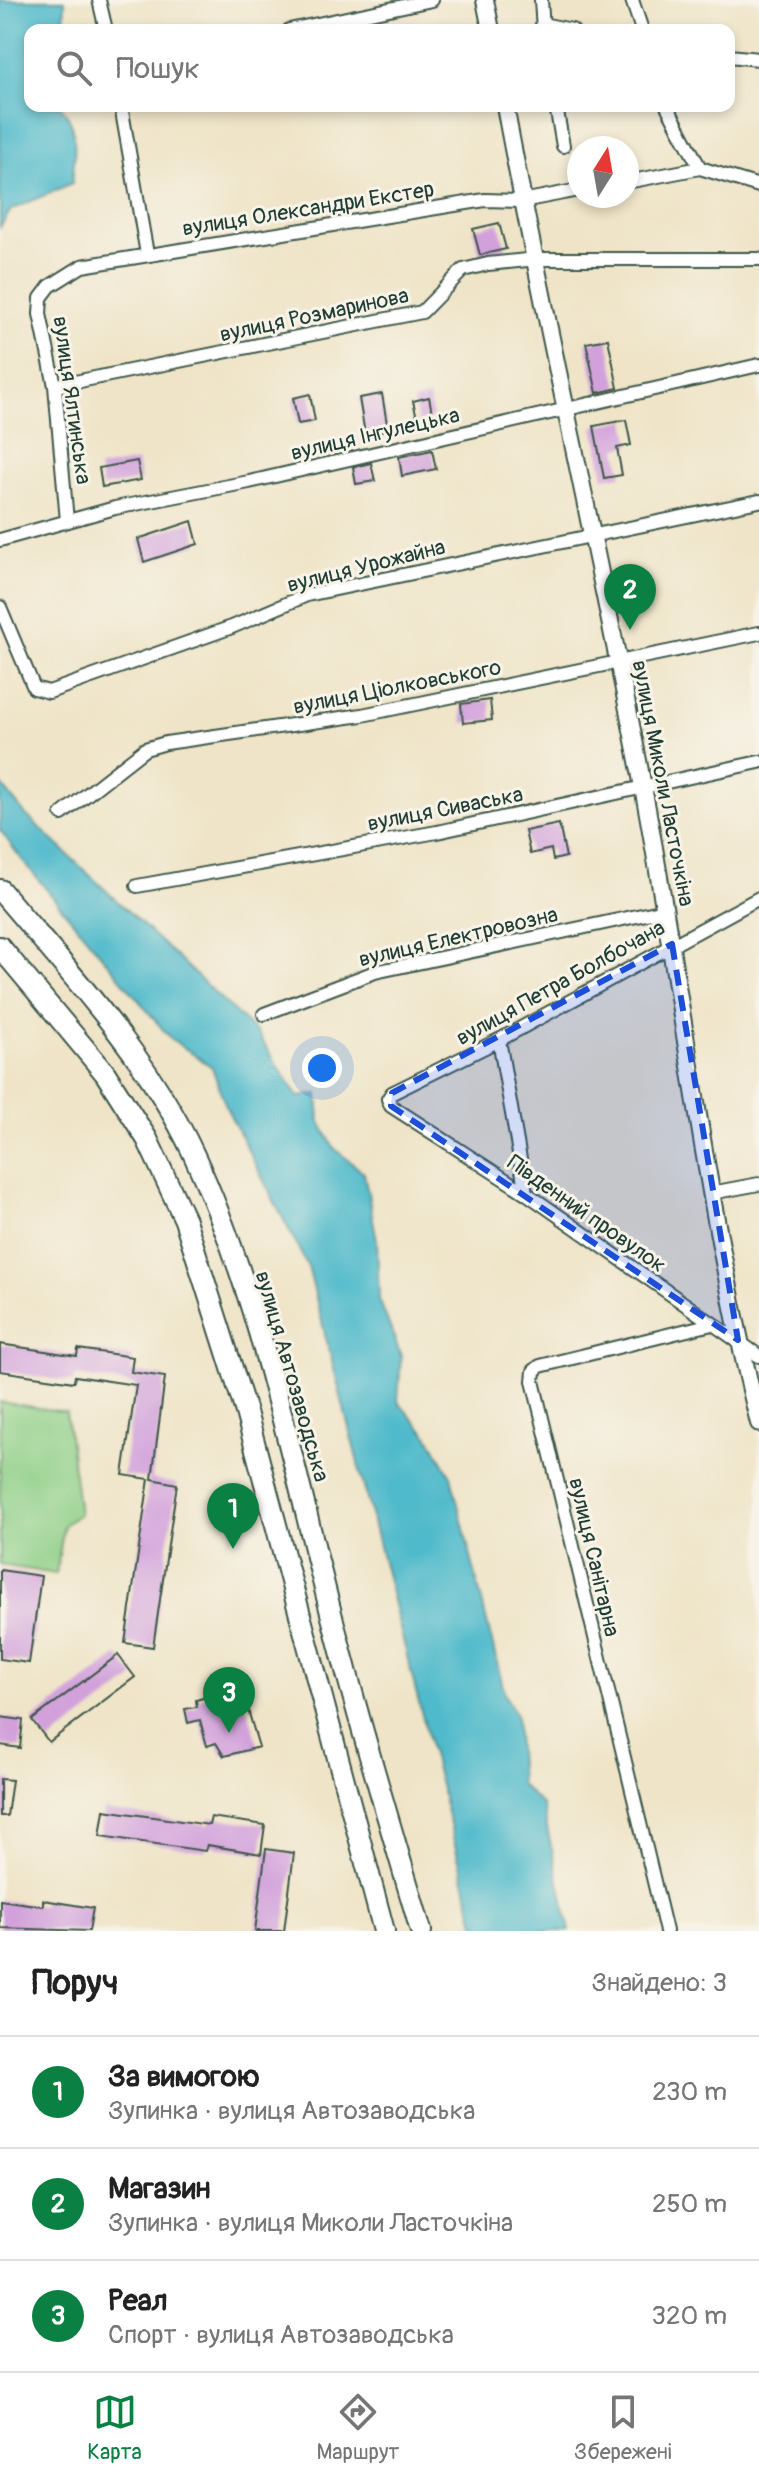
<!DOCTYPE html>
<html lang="uk">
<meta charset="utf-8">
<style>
:root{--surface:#fff;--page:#f6f6f6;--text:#222;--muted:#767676;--line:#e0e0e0;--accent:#0b8043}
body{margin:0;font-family:Pangolin,sans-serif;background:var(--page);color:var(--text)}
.compass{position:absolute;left:567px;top:136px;width:72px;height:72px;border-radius:50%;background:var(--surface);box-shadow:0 4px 12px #0003;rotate:11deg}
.you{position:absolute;left:322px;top:1068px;width:28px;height:28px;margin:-20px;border:6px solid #fff;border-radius:50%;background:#1a73e8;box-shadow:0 0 0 12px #1a73e833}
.badge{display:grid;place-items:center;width:52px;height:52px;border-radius:50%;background:var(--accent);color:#fff;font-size:26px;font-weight:700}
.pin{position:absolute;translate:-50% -66px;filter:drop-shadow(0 2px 4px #0008)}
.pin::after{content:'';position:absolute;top:42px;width:28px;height:24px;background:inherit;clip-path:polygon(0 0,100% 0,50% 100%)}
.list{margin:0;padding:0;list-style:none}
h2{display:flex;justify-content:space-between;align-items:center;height:104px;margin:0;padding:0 32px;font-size:34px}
h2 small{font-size:26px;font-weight:400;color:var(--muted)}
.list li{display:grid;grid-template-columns:52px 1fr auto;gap:24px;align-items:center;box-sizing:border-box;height:112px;padding:0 32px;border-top:2px solid var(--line)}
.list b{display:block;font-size:30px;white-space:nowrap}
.list p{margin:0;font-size:26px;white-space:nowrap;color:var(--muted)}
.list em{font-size:26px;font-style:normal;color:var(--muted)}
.icon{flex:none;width:44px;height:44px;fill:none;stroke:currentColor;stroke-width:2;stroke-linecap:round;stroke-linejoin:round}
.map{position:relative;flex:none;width:759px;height:1931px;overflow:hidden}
.search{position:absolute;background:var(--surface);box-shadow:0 4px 12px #0003;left:24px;right:24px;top:24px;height:88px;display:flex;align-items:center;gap:20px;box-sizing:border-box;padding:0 28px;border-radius:16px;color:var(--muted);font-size:30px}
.sheet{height:440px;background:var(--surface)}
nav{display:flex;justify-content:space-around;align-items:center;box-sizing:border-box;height:112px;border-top:2px solid var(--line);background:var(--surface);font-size:22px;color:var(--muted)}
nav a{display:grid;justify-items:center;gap:4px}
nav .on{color:var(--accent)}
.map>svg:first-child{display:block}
.park{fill:#8ecf87;stroke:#56865e;stroke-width:2}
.water{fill:#4fbacb;stroke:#377c80;stroke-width:2}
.building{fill:#d2a1db}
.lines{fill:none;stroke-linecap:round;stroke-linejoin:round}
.minor-casing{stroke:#3e564a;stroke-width:16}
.tertiary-casing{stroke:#3e564a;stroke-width:20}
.primary-casing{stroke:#3e564a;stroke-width:24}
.minor{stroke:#fff;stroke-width:12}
.tertiary{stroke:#fff;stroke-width:16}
.primary{stroke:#fff;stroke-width:20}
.marked{fill:#1d4ed8;fill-opacity:0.2;stroke:#1d4ed8;stroke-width:6;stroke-dasharray:16 10;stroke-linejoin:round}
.labels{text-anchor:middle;stroke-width:6;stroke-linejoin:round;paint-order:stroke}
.street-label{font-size:22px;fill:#1f3d34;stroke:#f7f3e8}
</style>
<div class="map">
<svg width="759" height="1931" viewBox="0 0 759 1931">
<rect width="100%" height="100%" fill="#f7f3e8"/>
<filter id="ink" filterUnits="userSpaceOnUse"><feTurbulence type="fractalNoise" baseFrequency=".0125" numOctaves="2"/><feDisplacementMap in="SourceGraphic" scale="16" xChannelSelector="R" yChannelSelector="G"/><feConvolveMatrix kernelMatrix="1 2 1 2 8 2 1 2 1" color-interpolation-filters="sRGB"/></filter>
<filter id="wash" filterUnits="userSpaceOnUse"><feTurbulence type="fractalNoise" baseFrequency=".006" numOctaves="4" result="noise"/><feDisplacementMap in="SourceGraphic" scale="32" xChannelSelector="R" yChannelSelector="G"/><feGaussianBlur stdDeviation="1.8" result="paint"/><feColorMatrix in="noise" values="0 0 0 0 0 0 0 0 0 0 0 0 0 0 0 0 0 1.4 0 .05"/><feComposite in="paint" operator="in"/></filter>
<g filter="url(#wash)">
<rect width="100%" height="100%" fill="#efe4c7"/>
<path class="park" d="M0,1402L66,1412L79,1514L64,1525L56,1574L0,1565Z"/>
<path class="water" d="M0,0H65L64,30H30V106H60C79,124 75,159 72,183L11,210L0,227Z
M0,783L25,814L257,1033L298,1097L318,1094L320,1122L334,1148L364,1173L377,1240L379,1299L401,1356L398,1402L429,1437L451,1476L505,1695L516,1715L520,1784L542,1805L570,1931H477L308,1267L226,1107L212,1067L170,1038L22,860L0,830Z"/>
<g id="blocks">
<path class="building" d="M499,223L506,249L480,255L473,229Z
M608,339L618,388L597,393L586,343Z
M310,394L315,421L298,424L293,398Z
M382,394L388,430L365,434L359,398Z
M429,397L433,418L418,422L413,401Z
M626,420L631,445L617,448L622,475L604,478L594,426Z
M432,450L436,469L402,476L399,457Z
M137,461L141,480L102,487L99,468Z
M371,463L375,481L356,484L353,467Z
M192,521L198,544L144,562L138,539Z
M490,700L492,720L463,723L461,704Z
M559,824L566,857L553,860L551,849L530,854L525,831Z
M0,1344L77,1356L78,1349L133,1357L131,1372L165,1377L152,1479L177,1484L153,1647L125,1643L149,1479L123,1475L136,1385L75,1376L74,1382L0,1371Z
M0,1570L41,1576L29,1663L0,1659Z
M118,1655L135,1677L49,1742L32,1720Z
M224,1692L238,1694L248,1710L259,1747L224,1756L216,1743L207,1746L200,1720L188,1723L185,1709L197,1707L196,1700Z
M0,1717L23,1720L20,1748L0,1745Z
M0,1779L12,1780L7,1816H0Z
M104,1810L209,1825L211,1817L265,1825L261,1854L207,1845L205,1851L100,1836Z
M266,1849L294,1853L284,1931H255Z
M0,1900L43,1906V1900L93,1908L89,1931L0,1928Z"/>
</g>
</g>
<g filter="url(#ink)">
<use href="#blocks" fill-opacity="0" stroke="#3e564a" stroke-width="2"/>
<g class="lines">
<defs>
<path id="minor" d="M99,0L106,30
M541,0L543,30
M632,0L642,30
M542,24L572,30
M289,30L432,0
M729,56L759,59
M121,106L147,254
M556,106L563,146
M667,106L700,168L759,186
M627,182L700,168
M55,386L422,312L463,270L488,264L537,259H759
M67,521L55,386L40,314L41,298L50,286L82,266L485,200L522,201L579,190
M0,540L115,508L249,482L759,365
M0,607L34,688L49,692L232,627L307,595L759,501
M62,814L145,749L166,743L362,715L759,633
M137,886L437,832L759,762
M759,898L499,1040L392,1093L388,1099L391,1106L526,1193L759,1356
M264,1014L375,972L665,910
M499,1040L526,1193
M711,1193L759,1184
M666,1931L533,1381L534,1371L540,1366L712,1324"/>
<path id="tertiary" d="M485,0L491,30
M505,106C547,334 600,559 643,787C683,999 707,1214 759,1423"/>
<path id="primary" d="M0,890C69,972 147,1055 193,1153C256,1288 287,1438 323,1581C352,1699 387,1815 421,1931
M0,947L105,1073L147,1139L185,1220L246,1412L384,1931"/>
</defs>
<use href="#minor" class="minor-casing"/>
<use href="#tertiary" class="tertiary-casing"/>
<use href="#primary" class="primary-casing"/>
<use href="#minor" class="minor"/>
<use href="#tertiary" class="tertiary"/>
<use href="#primary" class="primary"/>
</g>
</g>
<path class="marked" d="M672,944L738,1340L391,1106L392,1093Z"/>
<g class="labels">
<g class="street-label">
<text transform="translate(308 208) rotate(-9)" y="8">вулиця Олександри Екстер</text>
<text transform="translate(314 314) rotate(-12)" y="8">вулиця Розмаринова</text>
<text transform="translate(73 400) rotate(82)" y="8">вулиця Ялтинська</text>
<text transform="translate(375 433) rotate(-13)" y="8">вулиця Інгулецька</text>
<text transform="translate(366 565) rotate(-14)" y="8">вулиця Урожайна</text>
<text transform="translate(397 686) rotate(-11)" y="8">вулиця Ціолковського</text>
<text transform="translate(664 783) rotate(79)" y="8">вулиця Миколи Ласточкіна</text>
<text transform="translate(445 808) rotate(-11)" y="8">вулиця Сиваська</text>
<text transform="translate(458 936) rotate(-13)" y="8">вулиця Електровозна</text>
<text transform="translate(560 982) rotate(-29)" y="8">вулиця Петра Болбочана</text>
<text transform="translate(587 1213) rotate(35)" y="8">Південний провулок</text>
<text transform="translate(293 1376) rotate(74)" y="8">вулиця Автозаводська</text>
<text transform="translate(595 1557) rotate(77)" y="8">вулиця Санітарна</text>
</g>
</g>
</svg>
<svg class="compass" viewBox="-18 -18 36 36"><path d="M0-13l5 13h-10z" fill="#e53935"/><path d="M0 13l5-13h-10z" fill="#767676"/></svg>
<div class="you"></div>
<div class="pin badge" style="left:233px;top:1549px">1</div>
<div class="pin badge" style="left:630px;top:630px">2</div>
<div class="pin badge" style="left:229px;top:1733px">3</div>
<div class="search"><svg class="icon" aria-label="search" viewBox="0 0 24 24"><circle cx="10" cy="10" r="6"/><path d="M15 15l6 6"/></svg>Пошук</div>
</div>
<section class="sheet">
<h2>Поруч<small>Знайдено: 3</small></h2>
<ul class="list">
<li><span class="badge">1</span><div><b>За вимогою</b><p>Зупинка · вулиця Автозаводська</p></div><em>230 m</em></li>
<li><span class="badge">2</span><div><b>Магазин</b><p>Зупинка · вулиця Миколи Ласточкіна</p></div><em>250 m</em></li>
<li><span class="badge">3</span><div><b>Реал</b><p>Спорт · вулиця Автозаводська</p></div><em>320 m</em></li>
</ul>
</section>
<nav>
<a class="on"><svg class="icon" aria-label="map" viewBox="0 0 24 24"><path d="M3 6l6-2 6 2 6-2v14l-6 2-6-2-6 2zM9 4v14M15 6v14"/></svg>Карта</a>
<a><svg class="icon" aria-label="directions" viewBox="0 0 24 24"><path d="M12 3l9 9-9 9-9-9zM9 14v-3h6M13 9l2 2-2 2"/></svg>Маршрут</a>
<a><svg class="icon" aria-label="saved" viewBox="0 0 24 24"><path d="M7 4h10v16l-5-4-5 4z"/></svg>Збережені</a>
</nav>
